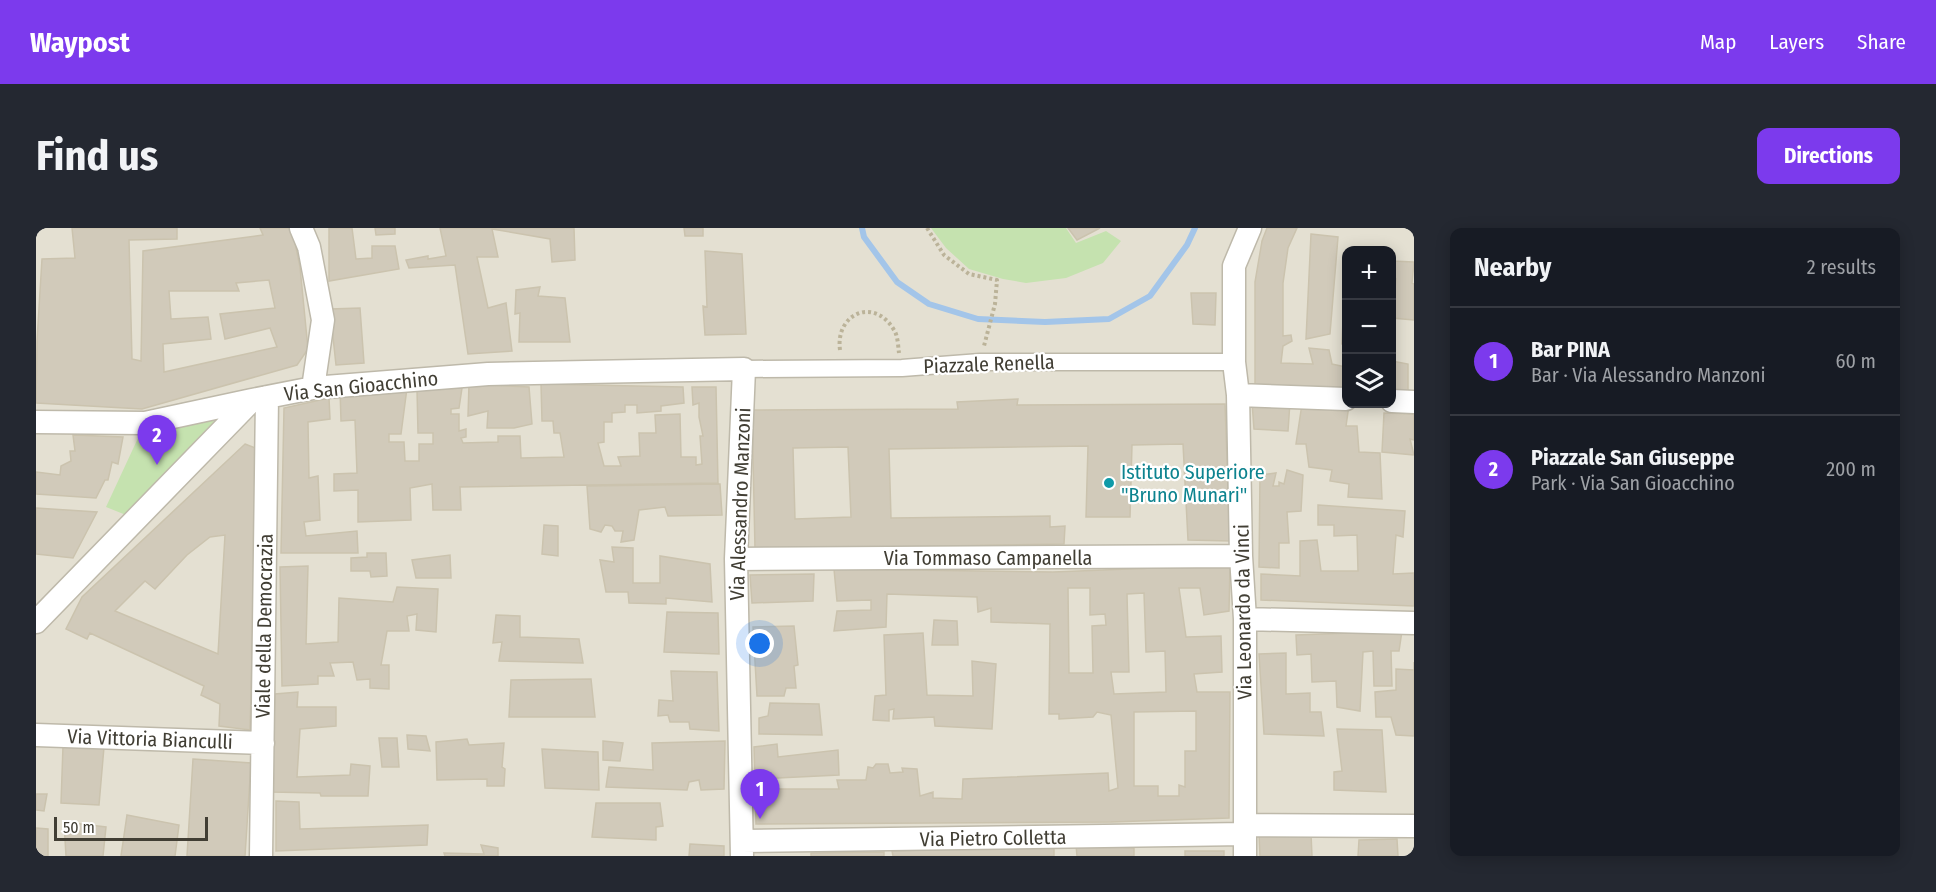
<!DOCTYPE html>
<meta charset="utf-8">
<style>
:root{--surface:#171b24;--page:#242831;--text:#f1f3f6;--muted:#9ea1a6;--line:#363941;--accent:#7c3aed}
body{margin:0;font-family:"Fira Sans Condensed",sans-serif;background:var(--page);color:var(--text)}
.controls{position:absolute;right:18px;top:18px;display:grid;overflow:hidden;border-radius:12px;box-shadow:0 3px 15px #0003}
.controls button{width:54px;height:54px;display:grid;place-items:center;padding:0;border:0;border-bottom:2px solid var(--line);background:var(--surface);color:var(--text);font:30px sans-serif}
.scale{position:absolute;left:18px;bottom:15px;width:154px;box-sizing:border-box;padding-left:6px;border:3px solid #413e34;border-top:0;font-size:16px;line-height:21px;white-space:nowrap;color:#413e34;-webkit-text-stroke:4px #fff;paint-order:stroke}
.you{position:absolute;left:724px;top:416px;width:21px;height:21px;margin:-15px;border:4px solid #fff;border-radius:50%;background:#1a73e8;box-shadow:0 0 0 9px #1a73e833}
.badge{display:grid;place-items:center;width:39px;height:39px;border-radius:50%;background:var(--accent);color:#fff;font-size:20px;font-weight:700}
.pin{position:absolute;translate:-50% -50px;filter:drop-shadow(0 2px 3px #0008)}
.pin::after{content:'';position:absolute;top:32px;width:21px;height:18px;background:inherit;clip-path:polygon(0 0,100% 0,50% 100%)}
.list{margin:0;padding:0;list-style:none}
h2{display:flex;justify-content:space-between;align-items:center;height:78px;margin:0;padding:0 24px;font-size:26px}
h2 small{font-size:20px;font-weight:400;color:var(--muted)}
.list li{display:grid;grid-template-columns:39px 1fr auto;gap:18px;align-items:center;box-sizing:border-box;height:108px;padding:0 24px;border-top:2px solid var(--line)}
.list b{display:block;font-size:22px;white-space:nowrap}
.list p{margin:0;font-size:20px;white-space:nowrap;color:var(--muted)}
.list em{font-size:20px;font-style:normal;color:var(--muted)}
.icon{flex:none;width:33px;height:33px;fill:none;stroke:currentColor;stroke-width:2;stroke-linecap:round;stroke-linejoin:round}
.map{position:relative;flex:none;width:1378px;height:628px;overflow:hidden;border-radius:12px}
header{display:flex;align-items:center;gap:36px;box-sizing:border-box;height:84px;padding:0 30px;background:var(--accent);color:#fff}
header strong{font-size:28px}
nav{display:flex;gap:33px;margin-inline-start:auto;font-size:21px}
.intro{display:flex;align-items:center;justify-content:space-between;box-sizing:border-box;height:144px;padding:0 36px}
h1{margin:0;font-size:42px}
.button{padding:15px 27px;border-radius:12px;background:var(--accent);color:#fff;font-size:21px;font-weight:700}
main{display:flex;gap:36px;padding:0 36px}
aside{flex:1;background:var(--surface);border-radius:12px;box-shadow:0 3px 15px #0003}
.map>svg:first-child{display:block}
.residential{fill:#e4e0d2;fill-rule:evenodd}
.green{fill:#c5e2af}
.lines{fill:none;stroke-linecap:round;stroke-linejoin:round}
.stream{stroke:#a3c5e9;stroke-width:6}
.building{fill:#d1caba;stroke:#cbc3ae;stroke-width:1.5;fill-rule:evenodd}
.pedestrian-casing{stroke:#beb9aa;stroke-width:19}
.minor-casing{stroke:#beb9aa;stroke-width:25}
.path{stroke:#bbb399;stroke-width:4;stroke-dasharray:3 3;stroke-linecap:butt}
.pedestrian{stroke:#fff;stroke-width:16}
.minor{stroke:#fff;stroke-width:22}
.culture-dot{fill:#0f9aa8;stroke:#fff;stroke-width:2}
.labels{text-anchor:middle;stroke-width:4.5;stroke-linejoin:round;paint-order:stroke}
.street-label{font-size:20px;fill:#413e34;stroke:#fff}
.culture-label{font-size:20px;fill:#0d838f;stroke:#fff;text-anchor:start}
</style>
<header>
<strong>Waypost</strong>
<nav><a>Map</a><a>Layers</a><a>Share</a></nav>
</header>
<div class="intro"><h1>Find us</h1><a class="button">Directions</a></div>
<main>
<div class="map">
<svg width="1378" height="628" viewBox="0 0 1378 628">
<rect width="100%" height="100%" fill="#f0eee3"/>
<path class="residential" d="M0,0H1378V628H0ZM1310,22H1356V176H1310Z"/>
<path class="green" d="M895,0H1030L1040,15L1070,3L1085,13L1067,35L1030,50L990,55L967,51L933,41L910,20Z
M216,172L100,291L70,279L109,195Z"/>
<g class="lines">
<path class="stream" d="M826,0L828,9L861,54L893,76L942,91L1009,94L1073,91L1114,68L1151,17L1159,0"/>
</g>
<path class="building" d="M36,0H141V11L93,12L96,131L105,133L107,23L227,7L224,0H256L264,39L272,121L261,137L106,181L0,175L1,113L6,31L39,30ZM233,52L239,80L184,86L189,111L234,100L241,119L128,144L127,116L175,111L172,89L135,91L133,63H203L200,55Z
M293,0H316L320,31L336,30V18H359L363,41L293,53Z
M339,0H359V6L340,7Z
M404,0H538L539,32L516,34L514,11L456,1L462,29H441L452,80L470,75L476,123L432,126L419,37L373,40L370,32L392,28V31L410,28Z
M648,0H667V8H649Z
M1032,0H1064L1041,12Z
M1231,0H1261L1252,20L1247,55V108L1255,107L1256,113L1247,118L1245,135L1277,136L1273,120L1293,122L1296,136L1310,139V164L1219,156V54L1226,13Z
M1275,6L1302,9L1294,106L1270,111Z
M669,23L706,26L710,106L669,107L667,78L671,79Z
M1356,33L1378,34L1376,55L1378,56V92L1356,90V59L1359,60L1360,51L1356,52Z
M504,59L502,68L529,70L534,114H483L484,85L479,86L480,62Z
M1155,65H1180L1179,97L1157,96Z
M324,80L328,135L300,137L294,81Z
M1310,85V117L1306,116L1307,92Z
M1356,133L1372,136V167L1356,166Z
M433,156L493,159L496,196L478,200H451L452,183L432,188Z
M505,156L647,159L648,175L625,178V183L601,185V177H589V184L576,185V194H568V214L562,215L568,238H585L582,229L604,228L603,205H620L619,187L644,186L645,229H660V237L666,236L664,208H667L663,189V175L657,177L656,159H680L682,255L424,259L425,282H397L396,256L374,260L375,292L322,294V262L298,263V246L321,245L319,192L305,193L304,161L371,160L365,206H353V214H368L369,233H383V216H397V205H382L381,161L426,160L423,180L415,181V186H423V203L430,201V209L425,210L427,215L462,214V208H484L485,230L528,229L524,205H518L517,193H506Z
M293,170L294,191L272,194L273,250L282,248L284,292L268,294L270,308L321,303L322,325H245L248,180Z
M982,171L981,177L1189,176L1194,313L1152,312L1147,216L1096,217L1094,289H1050L1052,218L853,221L855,290L1014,288V299L1029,298L1028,316L719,321L716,182L922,181L921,174ZM812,219L815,289L759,291L757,220Z
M1216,174H1254L1252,203L1218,201Z
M1266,176L1313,177L1310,198H1321L1323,224L1344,225L1346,271L1312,269L1313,256L1294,253L1296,242L1273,239L1270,216H1260Z
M1348,185L1378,186V212L1374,211L1378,227L1346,224Z
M37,207L87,209L82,236L76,234L72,252H69L60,270L0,266V244L24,247L25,238L35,233L34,223H39Z
M209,216L222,221L214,502L183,498L184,476L165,467L168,458L54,405L51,411L30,401L46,369ZM189,307L182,426L79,383L109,353L119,361L151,327L174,309Z
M1251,242L1267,247L1265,283L1251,284L1253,315H1243V340L1223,339L1224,247L1240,245L1237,258H1243V254L1248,256Z
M684,256L686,287L632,288L629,279L603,282L598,312L585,314L587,303H579L576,298L569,297L565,304L554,301L551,258Z
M1282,277L1369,283L1367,309L1360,307L1357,346L1378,345V378L1225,372V346L1264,348V313L1281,312L1285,343H1322L1321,307L1298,308V297H1282Z
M0,280L61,284L37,330L0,326Z
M508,297L522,298V328L506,326Z
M576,319L597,320V355H624V328L674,336L676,374L630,370V376L593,375L592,364H570L564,332L578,334Z
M331,325H350L351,348L335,349L334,343H315V330L331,329Z
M414,327L415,350H380L376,332Z
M1194,337L1193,383L1168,387L1164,360H1143L1150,409L1185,408L1186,444L1158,446L1161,464H1194L1193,590L1075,594L720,596L719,561H803L801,552H830L832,539L837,540L840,536H852L854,545L867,544L866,540L881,541L884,568L897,564V570L926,571L927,551L1072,545L1073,563L1082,560L1075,487L1061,484L1057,489L1023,491V486H1013L1014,396L955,394V380L942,384L941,369L851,366L850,399L798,403L801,383L835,382V372L801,373L798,341L1017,344ZM1032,360H1054V387L1069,386L1070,397L1056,398L1057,445H1033ZM1108,365L1110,424L1129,423L1130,464L1078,466L1075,444H1093L1091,366ZM1160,483V523H1149V559L1143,557V568H1122V558H1098V484Z
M272,338L270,416L302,414L303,370L357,374L361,359L402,361L400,404L380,402L381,386L371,388L373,403H351L345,437H353V461L334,460V451L321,452L317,434L294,435L298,448H282V456L246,458L244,339Z
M778,346L777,373L716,375L714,347Z
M631,384L682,385L683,426L628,424Z
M460,387L484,388V409L543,411L547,435L463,433L466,414L457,415Z
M898,392L921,393L922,417H896Z
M758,398L762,437L758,438L760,460H750L748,468H721L717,399Z
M1366,403L1363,423H1355L1356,458H1338L1337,423L1327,424L1324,483L1301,479L1300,453L1276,454L1275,426L1261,427L1260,407Z
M887,405L891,467L937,468L936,433L960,436L956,501L899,498L898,489L857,491L858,481L853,482V493L837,492L839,468L850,467L848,407Z
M1250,425V466L1274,465V484H1285L1288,508L1228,506L1223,426Z
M1378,434V508L1360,507L1355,489H1340L1339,464L1360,462V441L1378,442Z
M635,443L681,444L683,503L654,501L653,494H634L632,487L622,488L623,472L637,473Z
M555,451L559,489H473L475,452Z
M262,464L261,479H300V498L264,501L261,549L314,547L315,536L334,538L332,568H285L284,565L235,564L239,466Z
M734,475L783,476L786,507L723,506V490L732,488Z
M1301,501L1346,502L1350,564L1298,562V544L1306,543Z
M371,507L390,508L394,523L372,521Z
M343,510H361L363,539H346Z
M431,511L433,517L468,515L466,539L469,541L468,558H451V551L401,552L400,514Z
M567,513L587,515L584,533L567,532Z
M689,513L688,561L665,562L663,552L653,554L651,562L570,559L573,539L617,542L616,515Z
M741,516L742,529L802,522L803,547L719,551L718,519Z
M27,518L68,519L63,577L25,575Z
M506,521L562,524L563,562L509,560Z
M157,531L215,535L209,628H151Z
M0,566H11L8,583L0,582Z
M240,573L263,574L264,601L392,597L391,617L240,623Z
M560,575H624L627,598L620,599V612L556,609Z
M91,587L143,597L139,628H85Z
M28,594L70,599L67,628H30Z
M0,600L12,601V628H0Z
M1223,606H1275L1276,628H1224Z
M1361,611L1362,628H1322L1323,612Z
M654,616L688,618V628H653Z
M445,617L462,620V628H409L408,625L448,626Z
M1040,617L1098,620V628H1041Z
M951,620H1018V628H857L856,623Z
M1149,623H1188V628H1149Z
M848,624V628H775V625Z"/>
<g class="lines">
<defs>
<path id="pedestrian" d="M708,141L866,140L944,134H1198"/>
<path id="minor" d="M265,0L273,19L287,92L277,160
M1202,167L1310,171
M1356,173L1378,174
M0,194L109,195L216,172
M700,331L1205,328
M1209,391L1378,395
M0,394L216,172L277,160L452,146L708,141L700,331L706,628
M0,507L227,515
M1209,597L1378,598
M706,613L1209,606
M225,628L231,169
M1209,628V391L1205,328L1202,167L1198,134V38L1214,0"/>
</defs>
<use href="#pedestrian" class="pedestrian-casing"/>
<use href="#minor" class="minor-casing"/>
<path class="path" d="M891,0L908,27L933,46L961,52L959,76L948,118
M804,122C799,86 838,68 858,102C862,108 862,118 863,125"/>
<use href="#pedestrian" class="pedestrian"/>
<use href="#minor" class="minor"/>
</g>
<circle class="culture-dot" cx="1073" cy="255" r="6"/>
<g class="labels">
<g class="street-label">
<text transform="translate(953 136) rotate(-2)" y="7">Piazzale Renella</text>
<text transform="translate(325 158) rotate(-6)" y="7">Via San Gioacchino</text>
<text transform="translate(704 276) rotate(-88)" y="7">Via Alessandro Manzoni</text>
<text x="952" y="337">Via Tommaso Campanella</text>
<text transform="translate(1207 384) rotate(-91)" y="7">Via Leonardo da Vinci</text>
<text transform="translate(228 398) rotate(-89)" y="7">Viale della Democrazia</text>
<text transform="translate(114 511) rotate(2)" y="7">Via Vittoria Bianculli</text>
<text transform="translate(957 610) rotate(-1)" y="7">Via Pietro Colletta</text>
</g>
<g class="culture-label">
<text x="1085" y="251">Istituto Superiore<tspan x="1085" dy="23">"Bruno Munari"</tspan></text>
</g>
</g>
</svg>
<div class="controls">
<button>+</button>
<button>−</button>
<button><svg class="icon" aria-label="layers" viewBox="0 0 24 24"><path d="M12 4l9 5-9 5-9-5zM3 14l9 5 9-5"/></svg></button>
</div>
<div class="scale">50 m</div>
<div class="you"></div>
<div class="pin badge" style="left:724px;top:591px">1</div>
<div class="pin badge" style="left:121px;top:237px">2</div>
</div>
<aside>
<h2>Nearby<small>2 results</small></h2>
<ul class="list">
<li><span class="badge">1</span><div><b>Bar PINA</b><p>Bar · Via Alessandro Manzoni</p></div><em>60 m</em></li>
<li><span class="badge">2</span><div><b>Piazzale San Giuseppe</b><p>Park · Via San Gioacchino</p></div><em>200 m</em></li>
</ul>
</aside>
</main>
